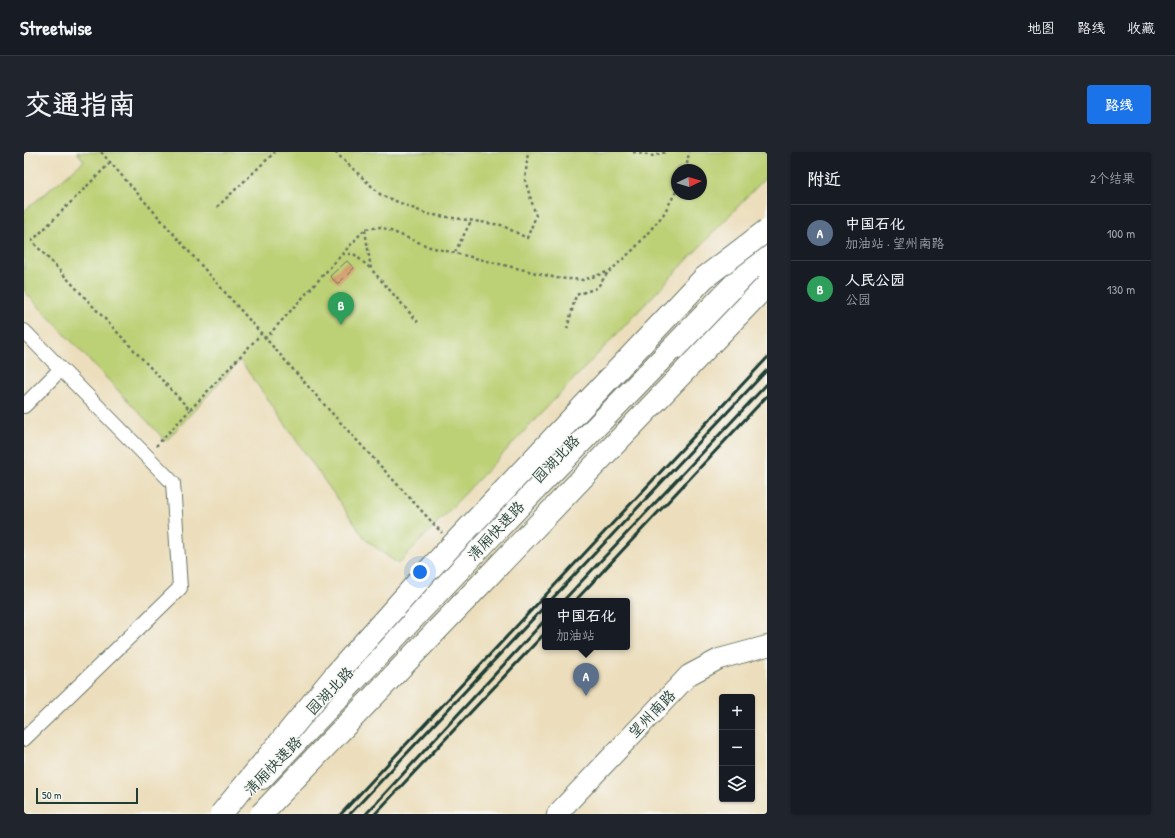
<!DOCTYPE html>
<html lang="zh">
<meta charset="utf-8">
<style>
:root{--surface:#171b24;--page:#20242c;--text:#f1f3f6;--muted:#9ea1a6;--line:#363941;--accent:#1a73e8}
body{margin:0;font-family:"Patrick Hand","LXGW WenKai TC",sans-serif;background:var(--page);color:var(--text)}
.controls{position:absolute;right:12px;bottom:12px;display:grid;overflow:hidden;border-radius:4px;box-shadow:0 1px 3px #0004}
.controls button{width:36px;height:36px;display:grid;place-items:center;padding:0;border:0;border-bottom:1px solid var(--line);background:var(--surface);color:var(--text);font:20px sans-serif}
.compass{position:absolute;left:647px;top:12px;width:36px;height:36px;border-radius:50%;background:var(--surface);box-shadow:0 1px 3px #0004;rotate:86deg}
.scale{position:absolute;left:12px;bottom:10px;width:102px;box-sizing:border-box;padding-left:4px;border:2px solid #1f3d34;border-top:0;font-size:11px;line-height:14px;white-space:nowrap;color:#1f3d34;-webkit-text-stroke:3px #f6f6f2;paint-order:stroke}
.you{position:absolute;left:396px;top:420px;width:14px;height:14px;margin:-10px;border:3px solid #fff;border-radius:50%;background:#1a73e8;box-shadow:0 0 0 6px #1a73e833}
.badge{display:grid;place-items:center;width:26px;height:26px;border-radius:50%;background:var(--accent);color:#fff;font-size:13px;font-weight:700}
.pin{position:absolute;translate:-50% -33px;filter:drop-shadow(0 1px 2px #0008)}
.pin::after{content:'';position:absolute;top:21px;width:14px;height:12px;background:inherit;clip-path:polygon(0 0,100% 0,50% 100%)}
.popup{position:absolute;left:518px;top:446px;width:88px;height:52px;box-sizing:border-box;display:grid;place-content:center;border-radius:4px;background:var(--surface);filter:drop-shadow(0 1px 3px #0005);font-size:13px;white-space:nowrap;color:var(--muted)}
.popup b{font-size:15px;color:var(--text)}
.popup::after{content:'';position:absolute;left:50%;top:100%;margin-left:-8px;border:8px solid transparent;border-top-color:var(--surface)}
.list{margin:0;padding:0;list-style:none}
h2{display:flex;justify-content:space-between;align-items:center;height:52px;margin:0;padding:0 16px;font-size:17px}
h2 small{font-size:13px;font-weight:400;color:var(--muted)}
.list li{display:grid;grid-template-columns:26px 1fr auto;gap:12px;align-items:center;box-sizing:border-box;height:56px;padding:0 16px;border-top:1px solid var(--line)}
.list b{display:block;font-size:15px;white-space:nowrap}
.list p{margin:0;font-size:13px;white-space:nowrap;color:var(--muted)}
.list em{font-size:13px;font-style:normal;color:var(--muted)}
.icon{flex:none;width:22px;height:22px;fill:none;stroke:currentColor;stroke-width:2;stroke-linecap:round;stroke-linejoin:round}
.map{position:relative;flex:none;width:743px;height:662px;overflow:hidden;border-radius:4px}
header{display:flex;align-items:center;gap:24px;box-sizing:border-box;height:56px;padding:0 20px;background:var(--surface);border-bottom:1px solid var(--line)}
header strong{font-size:19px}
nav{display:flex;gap:22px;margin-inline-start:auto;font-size:14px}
.intro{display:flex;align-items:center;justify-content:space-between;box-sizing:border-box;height:96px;padding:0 24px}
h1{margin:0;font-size:28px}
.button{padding:10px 18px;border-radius:4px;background:var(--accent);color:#fff;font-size:14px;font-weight:700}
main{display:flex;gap:24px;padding:0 24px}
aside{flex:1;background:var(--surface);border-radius:4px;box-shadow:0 1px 3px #0004}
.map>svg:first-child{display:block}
.green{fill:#bcd074;stroke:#6e8654;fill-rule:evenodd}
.building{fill:#d39b69}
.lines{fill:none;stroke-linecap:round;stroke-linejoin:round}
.street-casing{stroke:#677564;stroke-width:16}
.secondary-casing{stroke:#677564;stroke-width:22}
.primary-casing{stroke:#677564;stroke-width:24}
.highway-casing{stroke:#677564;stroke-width:24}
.path{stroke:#677564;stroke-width:2.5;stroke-dasharray:3 3;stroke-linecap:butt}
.street{stroke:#fff;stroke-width:14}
.secondary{stroke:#fff;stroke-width:20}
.primary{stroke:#fff;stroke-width:22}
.highway{stroke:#fff;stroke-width:22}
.rail{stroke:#1f3d34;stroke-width:3}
.highway-bridge-casing{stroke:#677564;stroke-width:24;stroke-linecap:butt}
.highway-bridge{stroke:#fff;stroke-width:22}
.labels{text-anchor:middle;stroke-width:3;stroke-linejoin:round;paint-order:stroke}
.street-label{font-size:15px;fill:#1f3d34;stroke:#f6f6f2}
</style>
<header>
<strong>Streetwise</strong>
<nav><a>地图</a><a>路线</a><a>收藏</a></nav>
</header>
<div class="intro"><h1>交通指南</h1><a class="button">路线</a></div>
<main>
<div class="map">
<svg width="743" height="662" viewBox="0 0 743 662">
<rect width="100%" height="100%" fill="#f6f6f2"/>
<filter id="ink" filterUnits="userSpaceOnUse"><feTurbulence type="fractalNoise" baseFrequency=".025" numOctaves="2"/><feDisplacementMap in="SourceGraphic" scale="8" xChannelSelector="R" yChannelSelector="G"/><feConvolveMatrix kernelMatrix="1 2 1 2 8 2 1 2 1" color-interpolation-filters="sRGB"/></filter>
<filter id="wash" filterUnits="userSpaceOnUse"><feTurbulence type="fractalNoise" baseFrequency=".012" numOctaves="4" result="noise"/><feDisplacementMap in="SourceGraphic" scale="16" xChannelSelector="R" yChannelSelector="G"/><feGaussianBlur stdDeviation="0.9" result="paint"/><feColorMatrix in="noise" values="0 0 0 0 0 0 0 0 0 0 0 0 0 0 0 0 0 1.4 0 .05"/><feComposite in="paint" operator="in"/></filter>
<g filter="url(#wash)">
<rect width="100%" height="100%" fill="#ecdebc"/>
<path class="green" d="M53,0H743V24L374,412L342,388L216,208L142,289L0,139V59L60,9ZM653,18H677V42H653Z"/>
<g id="blocks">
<path class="building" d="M323,109L330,116L314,132L306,124Z"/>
</g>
</g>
<g filter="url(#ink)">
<use href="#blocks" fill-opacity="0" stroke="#677564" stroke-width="1"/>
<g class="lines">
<defs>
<path id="street" d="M0,179L37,217L0,254
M0,587L156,436L149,331L37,217"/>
<path id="secondary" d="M533,662L665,523L695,507L743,494"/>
<path id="primary" d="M664,201L743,113"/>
<path id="highway" d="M238,626L507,342L743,98"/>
</defs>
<use href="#street" class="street-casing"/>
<use href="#secondary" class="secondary-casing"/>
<use href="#primary" class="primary-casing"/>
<use href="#highway" class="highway-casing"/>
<path class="path" d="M77,0L305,258L418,381
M311,0L357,43L403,62L477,73L503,86L512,64L501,28L504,0
M609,0L628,4L642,0
M86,11L8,89L166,258L237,182
M662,18L665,0
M193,55L251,0
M341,78L347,117L394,170
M431,100L447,69
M318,102H330L347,117
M543,177L552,143L573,136L585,119
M241,187L341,77L357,75L406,95L533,126L559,128L586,119L611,96L639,63L653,38
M132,294L166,258"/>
<use href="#street" class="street"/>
<use href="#secondary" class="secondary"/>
<use href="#primary" class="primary"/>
<use href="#highway" class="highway"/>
<path class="rail" d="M526,449L743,218
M539,449L743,232
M551,449L743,244
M317,662L743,206
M326,662L521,454
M342,662L521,468
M351,662L521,481"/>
<defs>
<path id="highway-bridge" d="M197,662L312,522L401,422L680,126L743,78
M237,662L743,133"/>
</defs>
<use href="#highway-bridge" class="highway-bridge-casing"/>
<use href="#highway-bridge" class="highway-bridge"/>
</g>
</g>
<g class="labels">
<g class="street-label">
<text transform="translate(532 307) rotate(-46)" y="5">园湖北路</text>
<text transform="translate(472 379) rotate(-47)" y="5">清厢快速路</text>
<text transform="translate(306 539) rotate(-46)" y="5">园湖北路</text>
<text transform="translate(628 562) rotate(-46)" y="5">望州南路</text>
<text transform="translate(249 614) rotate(-46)" y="5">清厢快速路</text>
</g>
</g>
</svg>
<div class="controls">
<button>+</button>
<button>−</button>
<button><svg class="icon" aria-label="layers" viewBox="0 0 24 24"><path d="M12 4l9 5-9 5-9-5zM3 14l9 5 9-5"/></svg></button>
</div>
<svg class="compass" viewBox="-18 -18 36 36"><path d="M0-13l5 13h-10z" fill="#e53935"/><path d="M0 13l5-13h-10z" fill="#9ea1a6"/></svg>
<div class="scale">50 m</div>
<div class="you"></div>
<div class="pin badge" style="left:562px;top:544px;background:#5c6f8a">A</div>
<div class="popup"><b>中国石化</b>加油站</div>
<div class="pin badge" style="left:317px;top:173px;background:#2e9e5b">B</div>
</div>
<aside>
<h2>附近<small>2个结果</small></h2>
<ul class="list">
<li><span class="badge" style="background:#5c6f8a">A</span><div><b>中国石化</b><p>加油站 · 望州南路</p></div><em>100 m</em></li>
<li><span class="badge" style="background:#2e9e5b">B</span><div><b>人民公园</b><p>公园</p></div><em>130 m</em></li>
</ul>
</aside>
</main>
